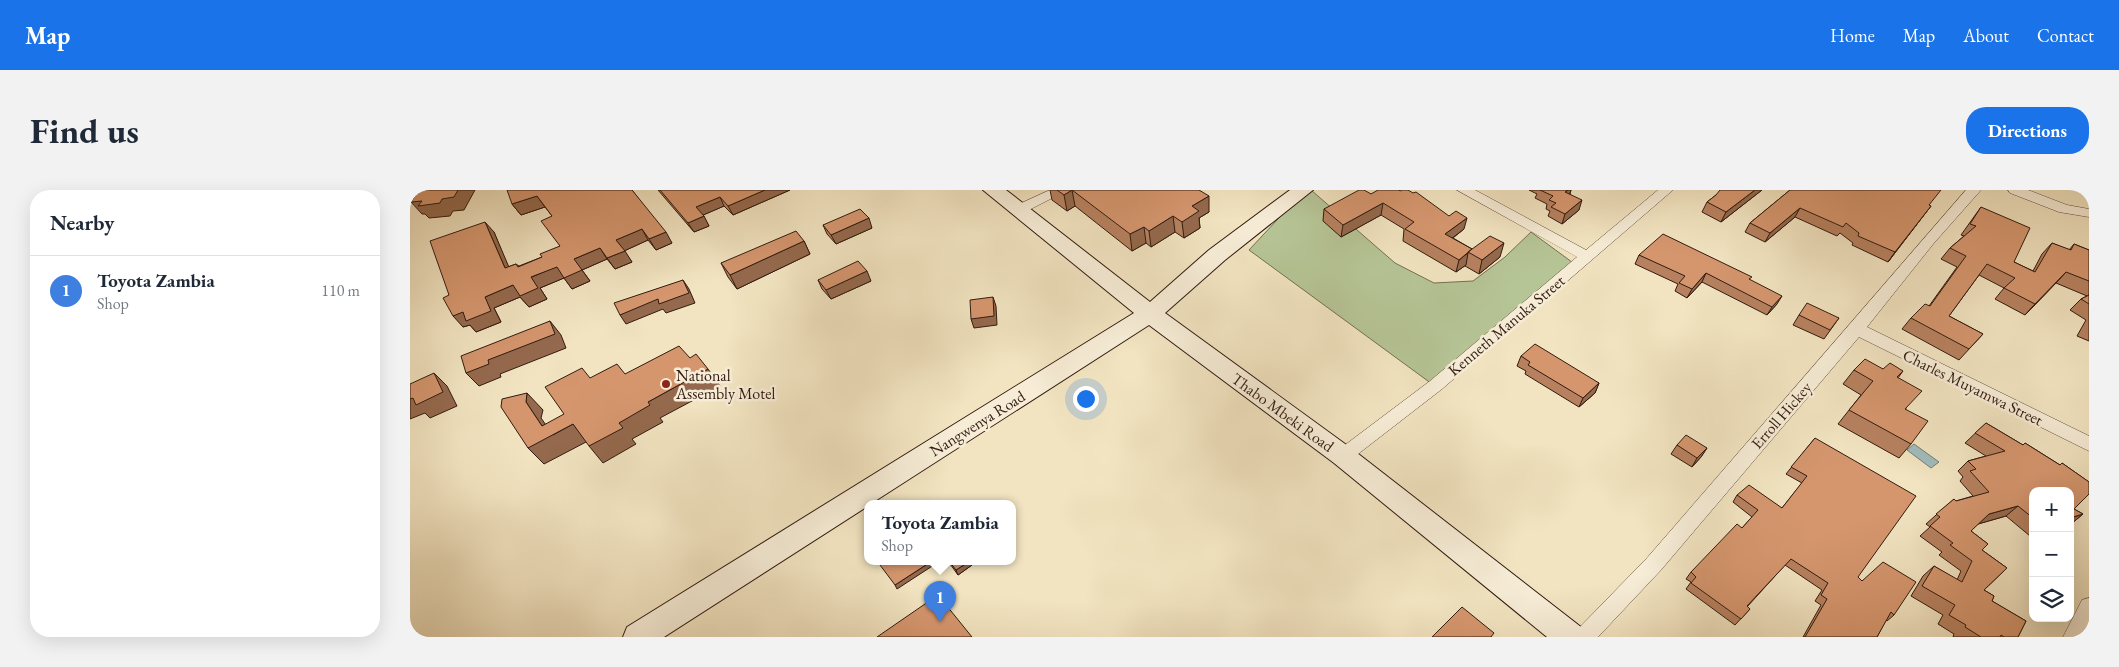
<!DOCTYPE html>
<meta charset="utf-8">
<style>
:root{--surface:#fff;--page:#f2f2f3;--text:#1f2937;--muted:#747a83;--line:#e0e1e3;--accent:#1a73e8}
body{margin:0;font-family:"EB Garamond",serif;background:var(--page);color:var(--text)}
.controls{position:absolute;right:15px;bottom:15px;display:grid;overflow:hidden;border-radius:10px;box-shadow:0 5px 20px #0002}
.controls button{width:45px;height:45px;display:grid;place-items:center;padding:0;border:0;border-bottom:1px solid var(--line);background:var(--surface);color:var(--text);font:25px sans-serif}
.you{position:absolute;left:675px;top:208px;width:18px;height:18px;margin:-12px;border:4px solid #fff;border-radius:50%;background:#1a73e8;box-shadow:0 0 0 8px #1a73e833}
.badge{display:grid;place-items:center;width:32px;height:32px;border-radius:50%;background:var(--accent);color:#fff;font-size:16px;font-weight:700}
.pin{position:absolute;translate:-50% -41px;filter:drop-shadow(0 1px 2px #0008)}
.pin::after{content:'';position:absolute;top:26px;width:18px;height:15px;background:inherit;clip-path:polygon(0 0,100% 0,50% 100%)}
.popup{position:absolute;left:454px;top:310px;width:152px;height:65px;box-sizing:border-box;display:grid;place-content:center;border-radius:10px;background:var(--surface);filter:drop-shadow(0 1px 4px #0005);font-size:16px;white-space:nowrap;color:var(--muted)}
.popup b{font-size:19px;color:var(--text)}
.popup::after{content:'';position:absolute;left:50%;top:100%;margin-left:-10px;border:10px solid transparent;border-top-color:var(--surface)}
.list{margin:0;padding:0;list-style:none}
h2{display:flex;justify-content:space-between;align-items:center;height:65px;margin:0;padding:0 20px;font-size:21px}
h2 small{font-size:16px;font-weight:400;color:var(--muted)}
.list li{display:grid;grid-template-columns:32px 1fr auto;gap:15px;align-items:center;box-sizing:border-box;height:70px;padding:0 20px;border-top:1px solid var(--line)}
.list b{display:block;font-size:19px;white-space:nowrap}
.list p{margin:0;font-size:16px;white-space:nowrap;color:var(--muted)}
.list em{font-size:16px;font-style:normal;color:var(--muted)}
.icon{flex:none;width:28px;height:28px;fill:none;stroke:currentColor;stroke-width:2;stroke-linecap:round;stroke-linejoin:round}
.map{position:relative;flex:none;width:1679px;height:447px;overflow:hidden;border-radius:20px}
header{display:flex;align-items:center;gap:30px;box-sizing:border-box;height:70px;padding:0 25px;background:var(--accent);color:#fff}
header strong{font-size:24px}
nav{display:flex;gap:28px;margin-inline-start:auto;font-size:18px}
.intro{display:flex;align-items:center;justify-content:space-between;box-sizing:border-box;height:120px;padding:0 30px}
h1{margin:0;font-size:35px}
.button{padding:12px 22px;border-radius:20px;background:var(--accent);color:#fff;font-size:18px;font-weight:700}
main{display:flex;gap:30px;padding:0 30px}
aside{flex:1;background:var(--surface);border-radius:20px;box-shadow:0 5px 20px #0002}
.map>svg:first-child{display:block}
.green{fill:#b6c596;stroke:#747053}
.water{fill:#a0bcbd;stroke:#747c78}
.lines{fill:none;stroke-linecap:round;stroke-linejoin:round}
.minor-casing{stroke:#614d3c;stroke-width:1}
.secondary-casing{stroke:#311b10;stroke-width:2}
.minor{fill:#f7edd7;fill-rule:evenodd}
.secondary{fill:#f7edd7;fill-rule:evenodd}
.wall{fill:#b7815f;stroke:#311b10}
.shaded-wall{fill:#95694d;stroke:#311b10}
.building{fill:#d5966e;stroke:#311b10}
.poi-dot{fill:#8f2418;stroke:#f7edd7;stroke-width:2}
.labels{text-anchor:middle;stroke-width:5;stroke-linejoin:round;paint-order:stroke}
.street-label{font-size:16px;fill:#311b10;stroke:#f7edd7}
.poi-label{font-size:16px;fill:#311b10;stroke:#f7edd7;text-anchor:start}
</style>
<header>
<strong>Map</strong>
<nav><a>Home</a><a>Map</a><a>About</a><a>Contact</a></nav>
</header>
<div class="intro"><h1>Find us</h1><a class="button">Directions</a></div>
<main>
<aside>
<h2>Nearby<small></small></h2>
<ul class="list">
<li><span class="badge" style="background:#3f7fe0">1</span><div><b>Toyota Zambia</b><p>Shop</p></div><em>110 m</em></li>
</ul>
</aside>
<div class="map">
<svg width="1679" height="447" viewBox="0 0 1679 447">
<rect width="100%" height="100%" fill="#f2e4c1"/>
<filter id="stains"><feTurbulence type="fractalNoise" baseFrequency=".004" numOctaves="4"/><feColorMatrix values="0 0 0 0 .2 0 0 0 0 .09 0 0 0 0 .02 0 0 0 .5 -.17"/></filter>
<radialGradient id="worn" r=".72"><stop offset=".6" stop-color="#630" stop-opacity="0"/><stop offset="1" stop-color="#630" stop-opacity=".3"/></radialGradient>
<path class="green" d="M895,0H901L985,73L1024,93L1063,91L1095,67L1121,42L1166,75L1022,194L839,60Z"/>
<path class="water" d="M1504,254L1529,272L1521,278L1497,260Z"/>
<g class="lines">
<defs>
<path id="minor" d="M640,0H658L613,23H603L601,20L603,17Z
M1047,0H1065L1176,60L1248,0H1263L1032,199L939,271L933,273L927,271L924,266L927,261L1020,191L1167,67Z
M1556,0H1571L1524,53L1457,137L1679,246V261L1449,147L1251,380L1188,447H1163L1167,440L1237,368Z
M1598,0H1618L1657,15L1679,19V27L1649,22L1600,3Z
M1679,408V438L1675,447H1653L1672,410Z"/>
<path id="secondary" d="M573,0H596L740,112L799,60L880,0H903L815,70L755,123L942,259L1171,437L1175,447H1137L924,273L739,135L462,313H458V316L254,447H213L217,437L724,123Z"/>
</defs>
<use href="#minor" class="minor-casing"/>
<use href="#secondary" class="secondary-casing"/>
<use href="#minor" class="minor"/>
<use href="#secondary" class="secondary"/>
</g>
<path class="wall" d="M222,0L262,53L246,60L238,50L214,61L222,72L205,79L197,69L172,80L180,91L162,99L154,88L130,98L137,109L119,117L110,107L84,118L91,132L66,142L60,135L53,137L39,105L84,42L98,77L106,74L109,76L132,67L150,56L142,26L135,17L111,25L102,14Z
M248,0H380L323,25L314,16L293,25L299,36L284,42Z
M640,0H789L799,22L789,28L790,38L774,48L765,42L741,57L736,53L722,61L665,16L657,21L642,10Z
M1119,0H1161L1160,4L1169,20L1152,34L1138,26L1140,21L1136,19L1137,14L1125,8L1127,4Z
M1352,0L1311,32L1292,22L1297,12L1306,5Z
M1380,0L1520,15L1514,25L1478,72L1442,55L1443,53L1430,43L1427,46L1385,27L1355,52L1335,42L1340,33Z
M961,4L1054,39L1043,48L1062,59L1090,67L1069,84L1055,76L1056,75L1046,82L993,51L994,39L971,25L931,47L913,31L914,19Z
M1571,17L1604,72L1623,81L1632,64L1642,53L1659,60L1664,54L1679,60V151L1667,146L1676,130L1660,120L1671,109L1677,106L1646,93L1615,125L1585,109L1594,98L1569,85L1539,126L1573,144L1549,170L1492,139L1501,128L1519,116L1547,77L1531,69L1540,58L1554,46L1551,45Z
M413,35L462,38L426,54L417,44Z
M394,51L400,64L327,99L318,87L311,73Z
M1229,65L1340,90L1367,114L1357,125L1292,92L1277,108L1265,101L1268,94L1225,74Z
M408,90L461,91L421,109L412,99Z
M1389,125L1429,128L1414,149L1383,135Z
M1111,166L1189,193L1185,203L1169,217L1115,184L1116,181L1107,176Z
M1473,179L1493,181L1488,188L1496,219L1501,254L1489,268L1428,234L1451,205L1433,194L1444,180Z
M1576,233L1613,255L1615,253L1650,275L1652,273L1679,292V304L1664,319L1673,324L1661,334H1660V301H1623V345L1620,346L1596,326L1568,334L1561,341L1578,354L1572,360L1597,378L1574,400L1584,406L1582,411L1616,431L1608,447H1543L1544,444L1528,434L1533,425L1501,406L1513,386L1524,376L1547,390L1551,381L1529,365L1532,362L1510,346L1520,337L1516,334L1544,309L1546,311L1563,306L1550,291L1553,287L1548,281L1558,271L1576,266L1555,253Z
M1405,248L1448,387L1484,425L1477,431L1476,430L1467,447H1393L1411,415L1405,411L1412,400L1375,375L1337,417L1340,419L1325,435L1276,399L1281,392L1276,389L1281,382L1332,338L1342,327L1323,312L1327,305L1372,318L1392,293L1376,284Z
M1267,255L1297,258L1291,267L1282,277L1261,264Z
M538,371H560L562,375L548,385Z"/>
<path class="shaded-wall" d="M48,0H65L54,20L43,21L40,26L19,28L15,24H12L1,12L32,9Z
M355,0H380L323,25L318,16Z
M662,0L665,16L657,21L654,5Z
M1158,0H1161L1159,6L1155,2Z
M1345,0H1352L1311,32L1316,22Z
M127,6L135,17L111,25L102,14Z
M799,6V22L789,28L790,38L774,48L772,32L782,16Z
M310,7L314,16L291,26L286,17Z
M1172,10L1169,20L1152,34L1155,24Z
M973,13L971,25L931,47L933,35Z
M1521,16L1514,25L1478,72L1485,62Z
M1390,18L1385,27L1355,52L1360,43Z
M294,26L299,36L284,42L278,33Z
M763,26L765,42L741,57L739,41Z
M459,28L462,38L426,54L421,45Z
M1057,28L1054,39L1032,56L1035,44Z
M75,32L84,42L104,89L95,78Z
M734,37L736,53L722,61L720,44Z
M232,39L238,50L214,61L206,50Z
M256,42L262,53L246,60L239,49Z
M394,51L400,64L327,99L320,85Z
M1094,53L1090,67L1069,84L1072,70Z
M190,58L197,69L172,80L180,91L162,99L154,88L130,98L137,109L119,117L110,107L84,118L91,132L66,142L60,135L53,137L43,126L75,107Z
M215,61L222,72L205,79L197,68Z
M1058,63L1056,75L1046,82L1049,70Z
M457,81L461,91L421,109L416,100Z
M1656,82L1646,93L1615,125L1625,114Z
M1296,83L1292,92L1277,108L1282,99Z
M273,90L279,99L285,113L256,123L253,119L216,134L210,125Z
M1372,106L1367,114L1357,125L1362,117Z
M583,107L586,116L587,135L564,138L561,129Z
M140,131L151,145L156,158L90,184L91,187L69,196L56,183L78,170Z
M298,179L310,196L250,228L253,232L222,249L226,254L193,273L179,256L209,233L238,212Z
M24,183L37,196L47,216L20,228L15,223L0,229V209Z
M1189,193L1185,203L1169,217L1173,208Z
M117,203L133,220L131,228L143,245L163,234L178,251L134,274L118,258L132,236L116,212Z
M1297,258L1291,267L1282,277L1287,268Z
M1608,316L1596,326L1568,334L1579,324Z
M1673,324L1661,334H1660V328Z
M522,371H530L487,399L485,395Z
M560,371L562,375L548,385L546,380Z"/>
<path class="building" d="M9,0H48L44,7L32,9L30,13L8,16L12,11L1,12Z
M97,0H222L256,42L239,49L232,39L206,50L215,61L197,68L190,58L164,69L172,80L154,88L147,77L121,87L128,98L110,106L103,95L75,107L81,121L56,131L53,122L43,126L33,108L39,105L20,51L75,32L95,78L106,74L108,77L132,67L130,64L150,56L131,31L142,26L127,6L102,14Z
M250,0H355L318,16L310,7L286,17L294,26L278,33Z
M647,0H789L799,6L782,16L789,21L772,32L763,26L739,41L734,37L720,44L662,0L654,5Z
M949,0H954L961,4L968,0H989L990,1L992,0H998L1003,3L1006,2L1039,26L1046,21L1057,28L1035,44L1062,59L1049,70L995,39L1004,32L973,13L933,35L914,19Z
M1130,0H1158L1155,2L1172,10L1155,24L1141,17L1146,13L1139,10L1143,6Z
M1310,0H1345L1316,22L1297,12L1306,5Z
M1380,0H1531L1519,15L1521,16L1485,62L1448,46L1449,43L1436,33L1433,37L1390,18L1360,43L1340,33Z
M1571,17L1620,38L1604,72L1625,82L1642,53L1661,60L1664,54L1679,60V91L1656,82L1625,114L1594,98L1605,88L1577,74L1539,126L1573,144L1559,159L1501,128L1515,114L1520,116L1556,66L1540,58L1566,36L1560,34Z
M450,19L459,28L421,45L413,35Z
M386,41L394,51L320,85L311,73Z
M1253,44L1342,87L1339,89L1372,106L1362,117L1296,83L1282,99L1269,93L1275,86L1229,65Z
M1080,46L1094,53L1072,70L1058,62Z
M448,71L457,81L416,100L408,90Z
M273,90L279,103L249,114L248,109L210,125L204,113Z
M1679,105V114L1671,109Z
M583,107L584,126L561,129L560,110Z
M1397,113L1429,128L1420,140L1389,125Z
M140,131L145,144L78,170L79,174L56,183L51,166Z
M1125,154L1189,193L1173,208L1118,175L1120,172L1111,166Z
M269,156L280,168L286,164L298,179L238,212L240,215L209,233L213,238L179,256L163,234L118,258L91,217L92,209L117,203L116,212L132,236L154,224L135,197L172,178L180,188L207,174L215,184Z
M1455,169L1473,179L1480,173L1493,181L1487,187L1512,201L1495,219L1518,231L1501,254L1439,220L1463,191L1444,180Z
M24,183L33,202L6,215L3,208L0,209V194Z
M1576,233L1613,255L1615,253L1650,275L1652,273L1679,292V304L1664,319L1673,324L1660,328V301H1623V328L1608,316L1579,324L1561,341L1578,354L1572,360L1597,378L1574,400L1584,406L1582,411L1616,431L1608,447H1594L1591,445L1590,447H1571L1555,437L1556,435L1539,425L1545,415L1512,396L1524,376L1552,392L1562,371L1540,355L1543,353L1520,336L1530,327L1526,324L1544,309L1546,311L1579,302L1560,281L1566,279L1558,271L1595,261L1565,243Z
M1276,245L1297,258L1287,268L1267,255Z
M1405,248L1506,306L1448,387L1452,391L1473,372L1506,392L1484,425L1481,422L1467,447H1395L1417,409L1411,405L1418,393L1381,369L1337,416L1340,419L1331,429L1281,393L1286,387L1281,382L1327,334L1332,338L1348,320L1327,305L1339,295L1372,318L1397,286L1381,277Z
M467,371H522L485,395Z
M539,371H560L546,380Z
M528,405L562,447H467Z
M1052,417L1084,443L1081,447H1022Z"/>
<circle class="poi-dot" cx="256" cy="194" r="5"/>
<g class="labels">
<g class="street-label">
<text transform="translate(1096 135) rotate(-40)" y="6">Kenneth Manuka Street</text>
<text transform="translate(1563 197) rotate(26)" y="6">Charles Muyamwa Street</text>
<text transform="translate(873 222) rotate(36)" y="6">Thabo Mbeki Road</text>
<text transform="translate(1371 225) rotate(-49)" y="6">Erroll Hickey</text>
<text transform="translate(567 233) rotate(-32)" y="6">Nangwenya Road</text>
</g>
<g class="poi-label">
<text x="266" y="191">National<tspan x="266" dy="18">Assembly Motel</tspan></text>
</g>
</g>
<rect width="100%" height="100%" filter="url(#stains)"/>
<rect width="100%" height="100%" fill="url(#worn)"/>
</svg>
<div class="controls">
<button>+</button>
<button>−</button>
<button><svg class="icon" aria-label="layers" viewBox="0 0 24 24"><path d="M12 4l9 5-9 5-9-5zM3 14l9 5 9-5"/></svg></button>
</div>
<div class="you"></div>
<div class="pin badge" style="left:530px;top:432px;background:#3f7fe0">1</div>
<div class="popup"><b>Toyota Zambia</b>Shop</div>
</div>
</main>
